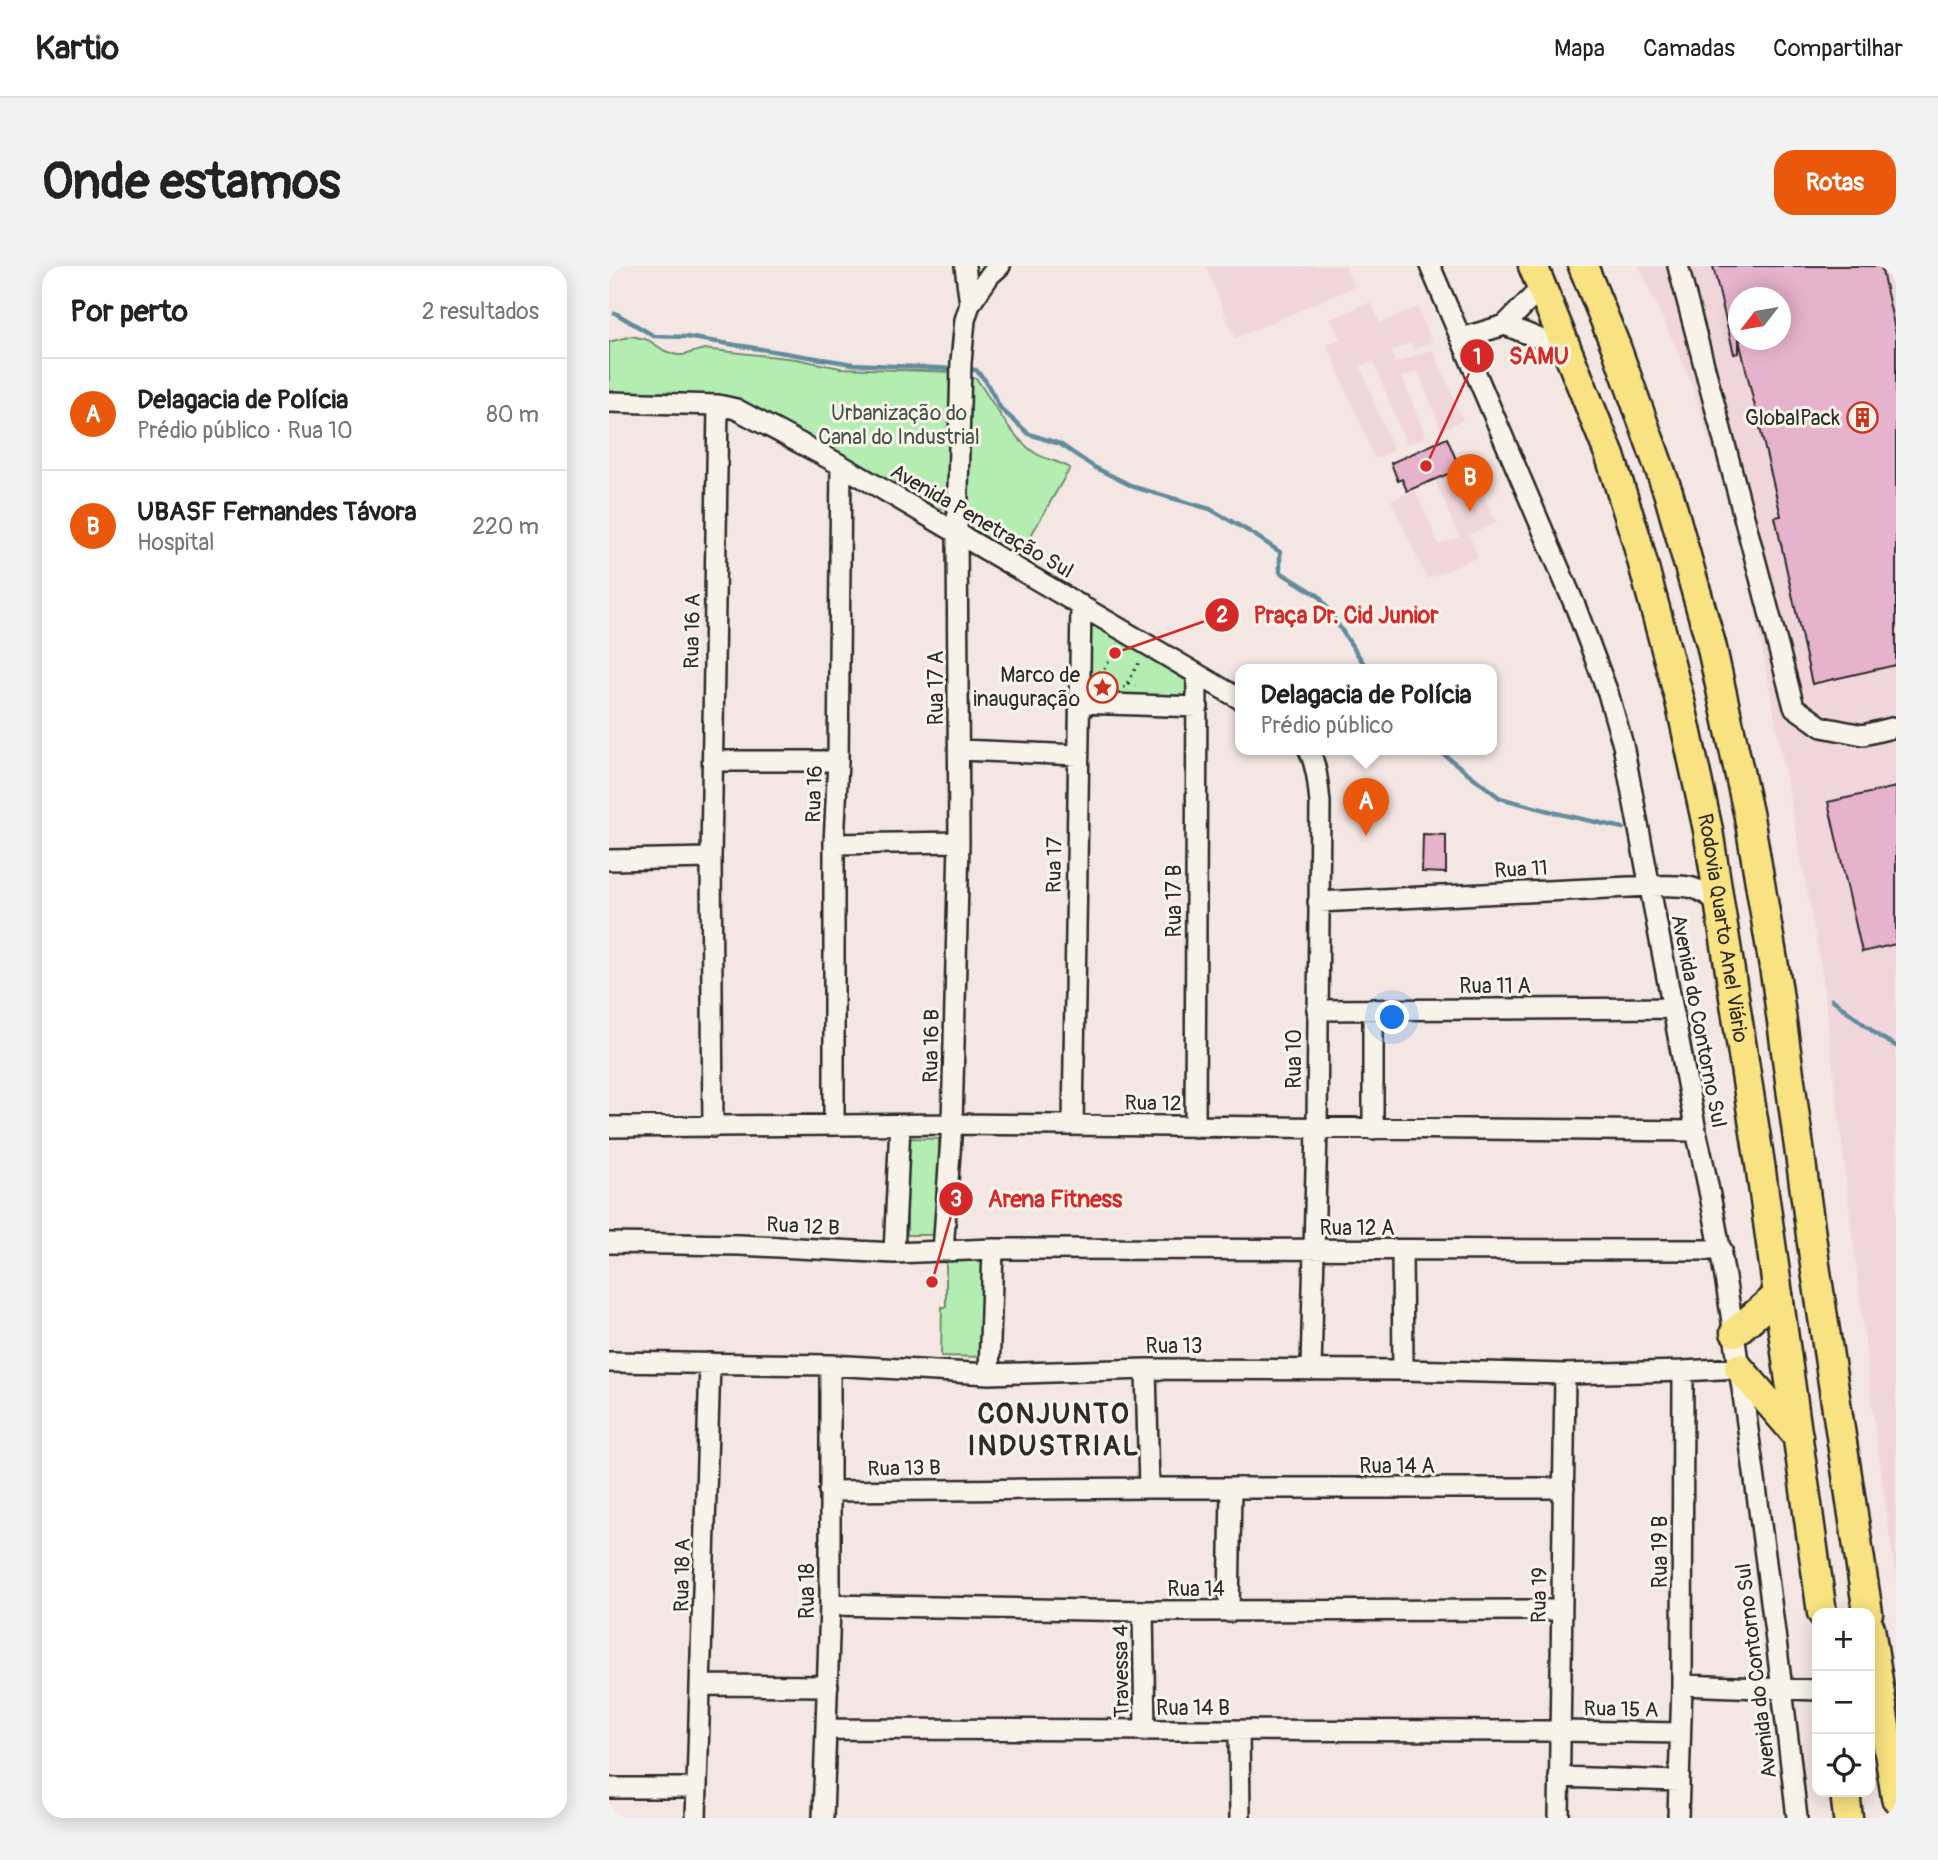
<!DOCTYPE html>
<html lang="pt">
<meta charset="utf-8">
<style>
:root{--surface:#fff;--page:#f2f2f2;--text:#222;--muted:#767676;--line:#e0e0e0;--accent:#ea580c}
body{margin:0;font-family:Pangolin,sans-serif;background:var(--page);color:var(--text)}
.controls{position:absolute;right:21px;bottom:21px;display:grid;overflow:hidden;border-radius:14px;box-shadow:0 4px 18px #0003}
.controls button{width:63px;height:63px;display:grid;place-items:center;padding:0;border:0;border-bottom:2px solid var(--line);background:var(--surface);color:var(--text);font:35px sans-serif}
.compass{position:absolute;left:1119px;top:21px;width:63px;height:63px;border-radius:50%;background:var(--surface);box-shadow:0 4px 18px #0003;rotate:239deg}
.you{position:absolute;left:784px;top:752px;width:24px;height:24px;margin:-18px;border:5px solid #fff;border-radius:50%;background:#1a73e8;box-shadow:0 0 0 10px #1a73e833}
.badge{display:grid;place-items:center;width:46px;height:46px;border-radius:50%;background:var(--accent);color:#fff;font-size:23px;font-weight:700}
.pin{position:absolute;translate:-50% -58px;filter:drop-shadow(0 2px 4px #0008)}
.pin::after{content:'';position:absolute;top:37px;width:24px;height:21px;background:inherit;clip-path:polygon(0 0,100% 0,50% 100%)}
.popup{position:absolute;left:626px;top:398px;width:262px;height:91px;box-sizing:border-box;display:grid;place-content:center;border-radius:14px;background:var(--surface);filter:drop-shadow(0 2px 5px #0005);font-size:23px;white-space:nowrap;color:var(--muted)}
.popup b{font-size:26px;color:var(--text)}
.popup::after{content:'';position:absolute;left:50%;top:100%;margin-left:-14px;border:14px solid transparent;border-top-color:var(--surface)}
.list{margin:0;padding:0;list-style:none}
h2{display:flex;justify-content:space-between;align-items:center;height:91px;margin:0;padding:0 28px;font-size:30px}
h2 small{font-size:23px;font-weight:400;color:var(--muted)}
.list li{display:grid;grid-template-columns:46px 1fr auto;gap:21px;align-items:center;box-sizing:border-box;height:112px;padding:0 28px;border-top:2px solid var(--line)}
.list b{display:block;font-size:26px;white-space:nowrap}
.list p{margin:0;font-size:23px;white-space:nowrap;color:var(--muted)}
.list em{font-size:23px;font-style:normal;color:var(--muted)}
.icon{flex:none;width:38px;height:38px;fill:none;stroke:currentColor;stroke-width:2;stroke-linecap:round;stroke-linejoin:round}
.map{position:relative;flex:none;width:1287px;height:1552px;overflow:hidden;border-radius:21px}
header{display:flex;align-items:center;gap:42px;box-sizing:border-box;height:98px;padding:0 35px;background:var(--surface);border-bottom:2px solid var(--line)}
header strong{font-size:33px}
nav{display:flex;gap:38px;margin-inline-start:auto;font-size:24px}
.intro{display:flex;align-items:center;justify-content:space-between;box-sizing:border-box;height:168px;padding:0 42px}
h1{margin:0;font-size:49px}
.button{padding:18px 32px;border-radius:21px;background:var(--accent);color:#fff;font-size:24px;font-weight:700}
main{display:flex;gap:42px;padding:0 42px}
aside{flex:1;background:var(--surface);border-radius:21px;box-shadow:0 4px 18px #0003}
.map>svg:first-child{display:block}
.built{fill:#f0d6db;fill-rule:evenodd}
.green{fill:#b3edb2;stroke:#6f8c6e;stroke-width:2}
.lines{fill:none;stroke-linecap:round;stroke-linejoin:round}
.stream{stroke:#628c9c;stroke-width:4.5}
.building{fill:#e7b2cc;stroke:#2b2b2b;stroke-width:2;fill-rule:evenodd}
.minor-casing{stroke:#2b2b2b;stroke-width:24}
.highway-casing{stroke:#2b2b2b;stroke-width:33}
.path{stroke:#2b2b2b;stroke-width:2.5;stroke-dasharray:2 5;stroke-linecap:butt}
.minor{stroke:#f7f3e8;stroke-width:19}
.highway{stroke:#f8e281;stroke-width:28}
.labels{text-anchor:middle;stroke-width:6;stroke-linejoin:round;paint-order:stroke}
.park-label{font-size:21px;fill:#465246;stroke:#f7f3e8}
.poi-label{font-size:21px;fill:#2b2b2b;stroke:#f7f3e8;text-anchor:end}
.street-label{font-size:21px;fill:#2b2b2b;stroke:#f7f3e8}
.district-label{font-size:28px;font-weight:bold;letter-spacing:2px;fill:#2b2b2b;stroke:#f7f3e8}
.leader{fill:none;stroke:#d62828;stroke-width:2.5}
.callout-dot{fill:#d62828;stroke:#f7f3e8;stroke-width:2.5}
.mark-label{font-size:21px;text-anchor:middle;font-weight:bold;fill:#fff}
.callout-label{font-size:23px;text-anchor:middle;font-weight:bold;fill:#d62828;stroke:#f7f3e8;stroke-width:6;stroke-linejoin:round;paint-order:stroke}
</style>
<header>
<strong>Kartio</strong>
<nav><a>Mapa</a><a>Camadas</a><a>Compartilhar</a></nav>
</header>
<div class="intro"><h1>Onde estamos</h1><a class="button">Rotas</a></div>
<main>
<aside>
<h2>Por perto<small>2 resultados</small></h2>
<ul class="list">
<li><span class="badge">A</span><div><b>Delagacia de Polícia</b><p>Prédio público · Rua 10</p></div><em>80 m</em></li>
<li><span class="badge">B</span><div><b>UBASF Fernandes Távora</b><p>Hospital</p></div><em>220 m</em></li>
</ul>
</aside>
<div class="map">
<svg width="1287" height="1552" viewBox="0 0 1287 1552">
<rect width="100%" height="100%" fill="#f4e6e2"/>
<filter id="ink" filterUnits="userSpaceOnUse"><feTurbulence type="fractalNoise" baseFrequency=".0143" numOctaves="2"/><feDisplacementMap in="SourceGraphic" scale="14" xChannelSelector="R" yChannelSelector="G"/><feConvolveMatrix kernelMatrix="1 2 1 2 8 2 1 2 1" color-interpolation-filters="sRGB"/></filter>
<g filter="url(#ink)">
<path class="built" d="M597,0H736L745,21L626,72Z
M1030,0H1287V1315L1264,1146L1213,705L1136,290L1081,113ZM1129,32H1171V74H1129Z
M762,36L771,57L808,41L823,76L805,83L802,77L783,85L787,97L824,83L854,154L832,164L809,105L793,111L817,171L798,179L764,95L751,100L785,185L766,193L718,78L731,73L722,53Z
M861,199L887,257L860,269L869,291L818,313L782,234L806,224L830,279L850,271L826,214Z"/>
<path class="green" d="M23,70L39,74L56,85L68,89H74L95,83L187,93L231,102L346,106L338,241L330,243L232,187L151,145L0,128V76Z
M357,112H367C383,135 402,171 426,187C437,194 450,195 461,202L409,292L356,262Z
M481,357L581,417L580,433H480Z
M298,872L330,873V969H298Z
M337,988L377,989L376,1091L332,1090L333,1041H337Z"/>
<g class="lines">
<path class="stream" d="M6,47L45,70L77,71L244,98L348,103
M357,103L367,104L376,114L392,143L420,168L451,178L485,201L525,221L601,243L641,266L671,286V306L710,330L759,404
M829,484L891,532L955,549L1014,562
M1223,733L1271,771L1287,780"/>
</g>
<path class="building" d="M1104,0H1272L1287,68V399L1203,418L1166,251L1172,250L1130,74V87L1125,88ZM1130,32H1172V74H1130Z
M838,172L851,203L798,225L793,213L789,215L782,197Z
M1287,521V678L1253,686L1219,536Z
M814,568L837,569V607L813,606Z"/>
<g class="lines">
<defs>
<path id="minor" d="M356,0L361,38
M821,0L967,342L999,427L1014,479L1087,865C1113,975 1128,1087 1144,1199C1160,1317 1175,1434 1188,1552
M1069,0L1185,441L1213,461L1254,469L1287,461
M896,59L959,84
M853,72L896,59L933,21
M0,136L109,139L127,143L232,199L631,433
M470,437L589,441
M350,484L469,489
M700,484C708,501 709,518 711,537L708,863L702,1104
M104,495H229
M225,578L350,576
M0,594L102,592
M709,636L1041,620C1074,620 1084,616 1111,638
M764,743V863
M708,744L1064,742
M225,858V578L229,495L232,199
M464,859L472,339
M0,861L343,858L1087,865
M104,861L102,592L109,139
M586,861L588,409
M0,977L131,979L285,987L384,983L1113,984
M793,984L794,1104
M334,985L343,858L350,576L348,267L352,96L356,54L361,38L381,9L391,0
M285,987L291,859
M0,1096L221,1099L380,1108L537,1103L794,1104L956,1108L1074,1105L1130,1102
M537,1103L540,1222
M380,1108L384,983
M220,1225L540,1222H955
M221,1339L534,1345L952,1344
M534,1345L536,1465
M620,1346L622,1222
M93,1419L219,1420
M1073,1419L1208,1424
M217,1463L951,1465L1071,1467
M630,1465L631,1552
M950,1511L1069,1515
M0,1522H87
M87,1552L101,1097
M214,1552L221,1339V1099
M950,1552L956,1108
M1069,1552L1073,1419L1074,1105"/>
<g id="highway">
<path id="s1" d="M924,0L1001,190L1027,272L1071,435L1099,564L1151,898L1213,1347"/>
<path d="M974,0L1007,81L1059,226L1102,378L1140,551L1168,719L1206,999L1259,1347"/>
<path d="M1126,1066L1169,1029"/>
<path d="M1130,1102L1189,1170"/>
<path d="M1261,1362L1287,1532"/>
<path d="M1236,1526L1239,1552"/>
</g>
</defs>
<use href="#minor" class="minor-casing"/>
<use href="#highway" class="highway-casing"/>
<path class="path" d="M489,406L495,404L508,382
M489,410L508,420
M518,417L531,395
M515,422L518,417L526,420"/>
<use href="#minor" class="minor"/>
<use href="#highway" class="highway"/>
</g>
</g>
<defs>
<symbol id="building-ring" viewBox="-11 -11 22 22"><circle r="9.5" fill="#f7f3e8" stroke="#c8321e" stroke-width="1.5"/><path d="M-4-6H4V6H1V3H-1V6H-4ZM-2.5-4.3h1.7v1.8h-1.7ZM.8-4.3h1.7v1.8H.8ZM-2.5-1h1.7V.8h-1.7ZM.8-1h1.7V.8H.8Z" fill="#c8321e"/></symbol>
<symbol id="sight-ring" viewBox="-11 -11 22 22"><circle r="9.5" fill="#f7f3e8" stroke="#c8321e" stroke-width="1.5"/><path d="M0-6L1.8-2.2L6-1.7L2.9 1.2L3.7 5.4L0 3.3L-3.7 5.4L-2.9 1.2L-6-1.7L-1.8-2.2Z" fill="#c8321e"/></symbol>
</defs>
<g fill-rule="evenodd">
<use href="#building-ring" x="1236" y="134" width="35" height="35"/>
<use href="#sight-ring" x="476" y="404" width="35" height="35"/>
</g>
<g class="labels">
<g class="park-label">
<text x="290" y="154">Urbanização do<tspan x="290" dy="24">Canal do Industrial</tspan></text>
</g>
<g class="poi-label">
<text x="1231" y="159">GlobalPack</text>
<text x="471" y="416">Marco de<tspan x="471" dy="24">inauguração</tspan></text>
</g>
<g class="street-label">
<text transform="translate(373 255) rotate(30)" y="7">Avenida Penetração Sul</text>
<text transform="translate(83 365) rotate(-89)" y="7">Rua 16 A</text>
<text transform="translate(327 422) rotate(-90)" y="7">Rua 17 A</text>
<text transform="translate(205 528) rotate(-88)" y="7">Rua 16</text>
<text transform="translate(445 599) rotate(-89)" y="7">Rua 17</text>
<text transform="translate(912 603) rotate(-3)" y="7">Rua 11</text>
<text transform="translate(565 635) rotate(-90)" y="7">Rua 17 B</text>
<text dy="7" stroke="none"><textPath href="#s1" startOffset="691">Rodovia Quarto Anel Viário</textPath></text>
<text x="886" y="727">Rua 11 A</text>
<text transform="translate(1090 755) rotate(79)" y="7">Avenida do Contorno Sul</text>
<text transform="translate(322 780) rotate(-89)" y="7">Rua 16 B</text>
<text transform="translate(685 793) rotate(-90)" y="7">Rua 10</text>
<text transform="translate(544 837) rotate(1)" y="7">Rua 12</text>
<text transform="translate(194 960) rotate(3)" y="7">Rua 12 B</text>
<text x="748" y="969">Rua 12 A</text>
<text x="565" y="1087">Rua 13</text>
<text x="788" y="1207">Rua 14 A</text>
<text transform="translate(295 1202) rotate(-1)" y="7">Rua 13 B</text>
<text transform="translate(1051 1286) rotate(-90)" y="7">Rua 19 B</text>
<text transform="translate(73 1309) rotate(-89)" y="7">Rua 18 A</text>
<text x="587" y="1330">Rua 14</text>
<text transform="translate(198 1325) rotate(-90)" y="7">Rua 18</text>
<text transform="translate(930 1329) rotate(-89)" y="7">Rua 19</text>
<text transform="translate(512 1405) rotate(-91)" y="7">Travessa 4</text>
<text transform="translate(1147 1405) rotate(-97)" y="7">Avenida do Contorno Sul</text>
<text x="584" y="1449">Rua 14 B</text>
<text transform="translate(1012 1443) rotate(1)" y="7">Rua 15 A</text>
</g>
<g class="district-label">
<text x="445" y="1157">CONJUNTO<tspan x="445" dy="32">INDUSTRIAL</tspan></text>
</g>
</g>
<path class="leader" d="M817 200L868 90M506 387L613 349M323 1016L347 933"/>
<g class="callout-dot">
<circle cx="817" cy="200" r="7"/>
<circle cx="506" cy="387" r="7"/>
<circle cx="323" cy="1016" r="7"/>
<circle cx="868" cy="90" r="18"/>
<circle cx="613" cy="349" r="18"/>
<circle cx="347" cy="933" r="18"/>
</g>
<g class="mark-label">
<text x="868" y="98">1</text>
<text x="613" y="356">2</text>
<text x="347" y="940">3</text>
</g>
<g class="callout-label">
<text x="930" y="98">SAMU</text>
<text x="737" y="357">Praça Dr. Cid Junior</text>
<text x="446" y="941">Arena Fitness</text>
</g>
</svg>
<div class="controls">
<button>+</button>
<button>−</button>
<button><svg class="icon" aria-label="locate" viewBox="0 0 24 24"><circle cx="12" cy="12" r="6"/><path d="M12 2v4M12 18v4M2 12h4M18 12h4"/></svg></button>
</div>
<svg class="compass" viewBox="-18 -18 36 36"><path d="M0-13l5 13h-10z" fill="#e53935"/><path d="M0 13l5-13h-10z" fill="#767676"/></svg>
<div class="you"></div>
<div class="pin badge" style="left:757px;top:570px">A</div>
<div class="popup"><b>Delagacia de Polícia</b>Prédio público</div>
<div class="pin badge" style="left:861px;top:246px">B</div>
</div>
</main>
